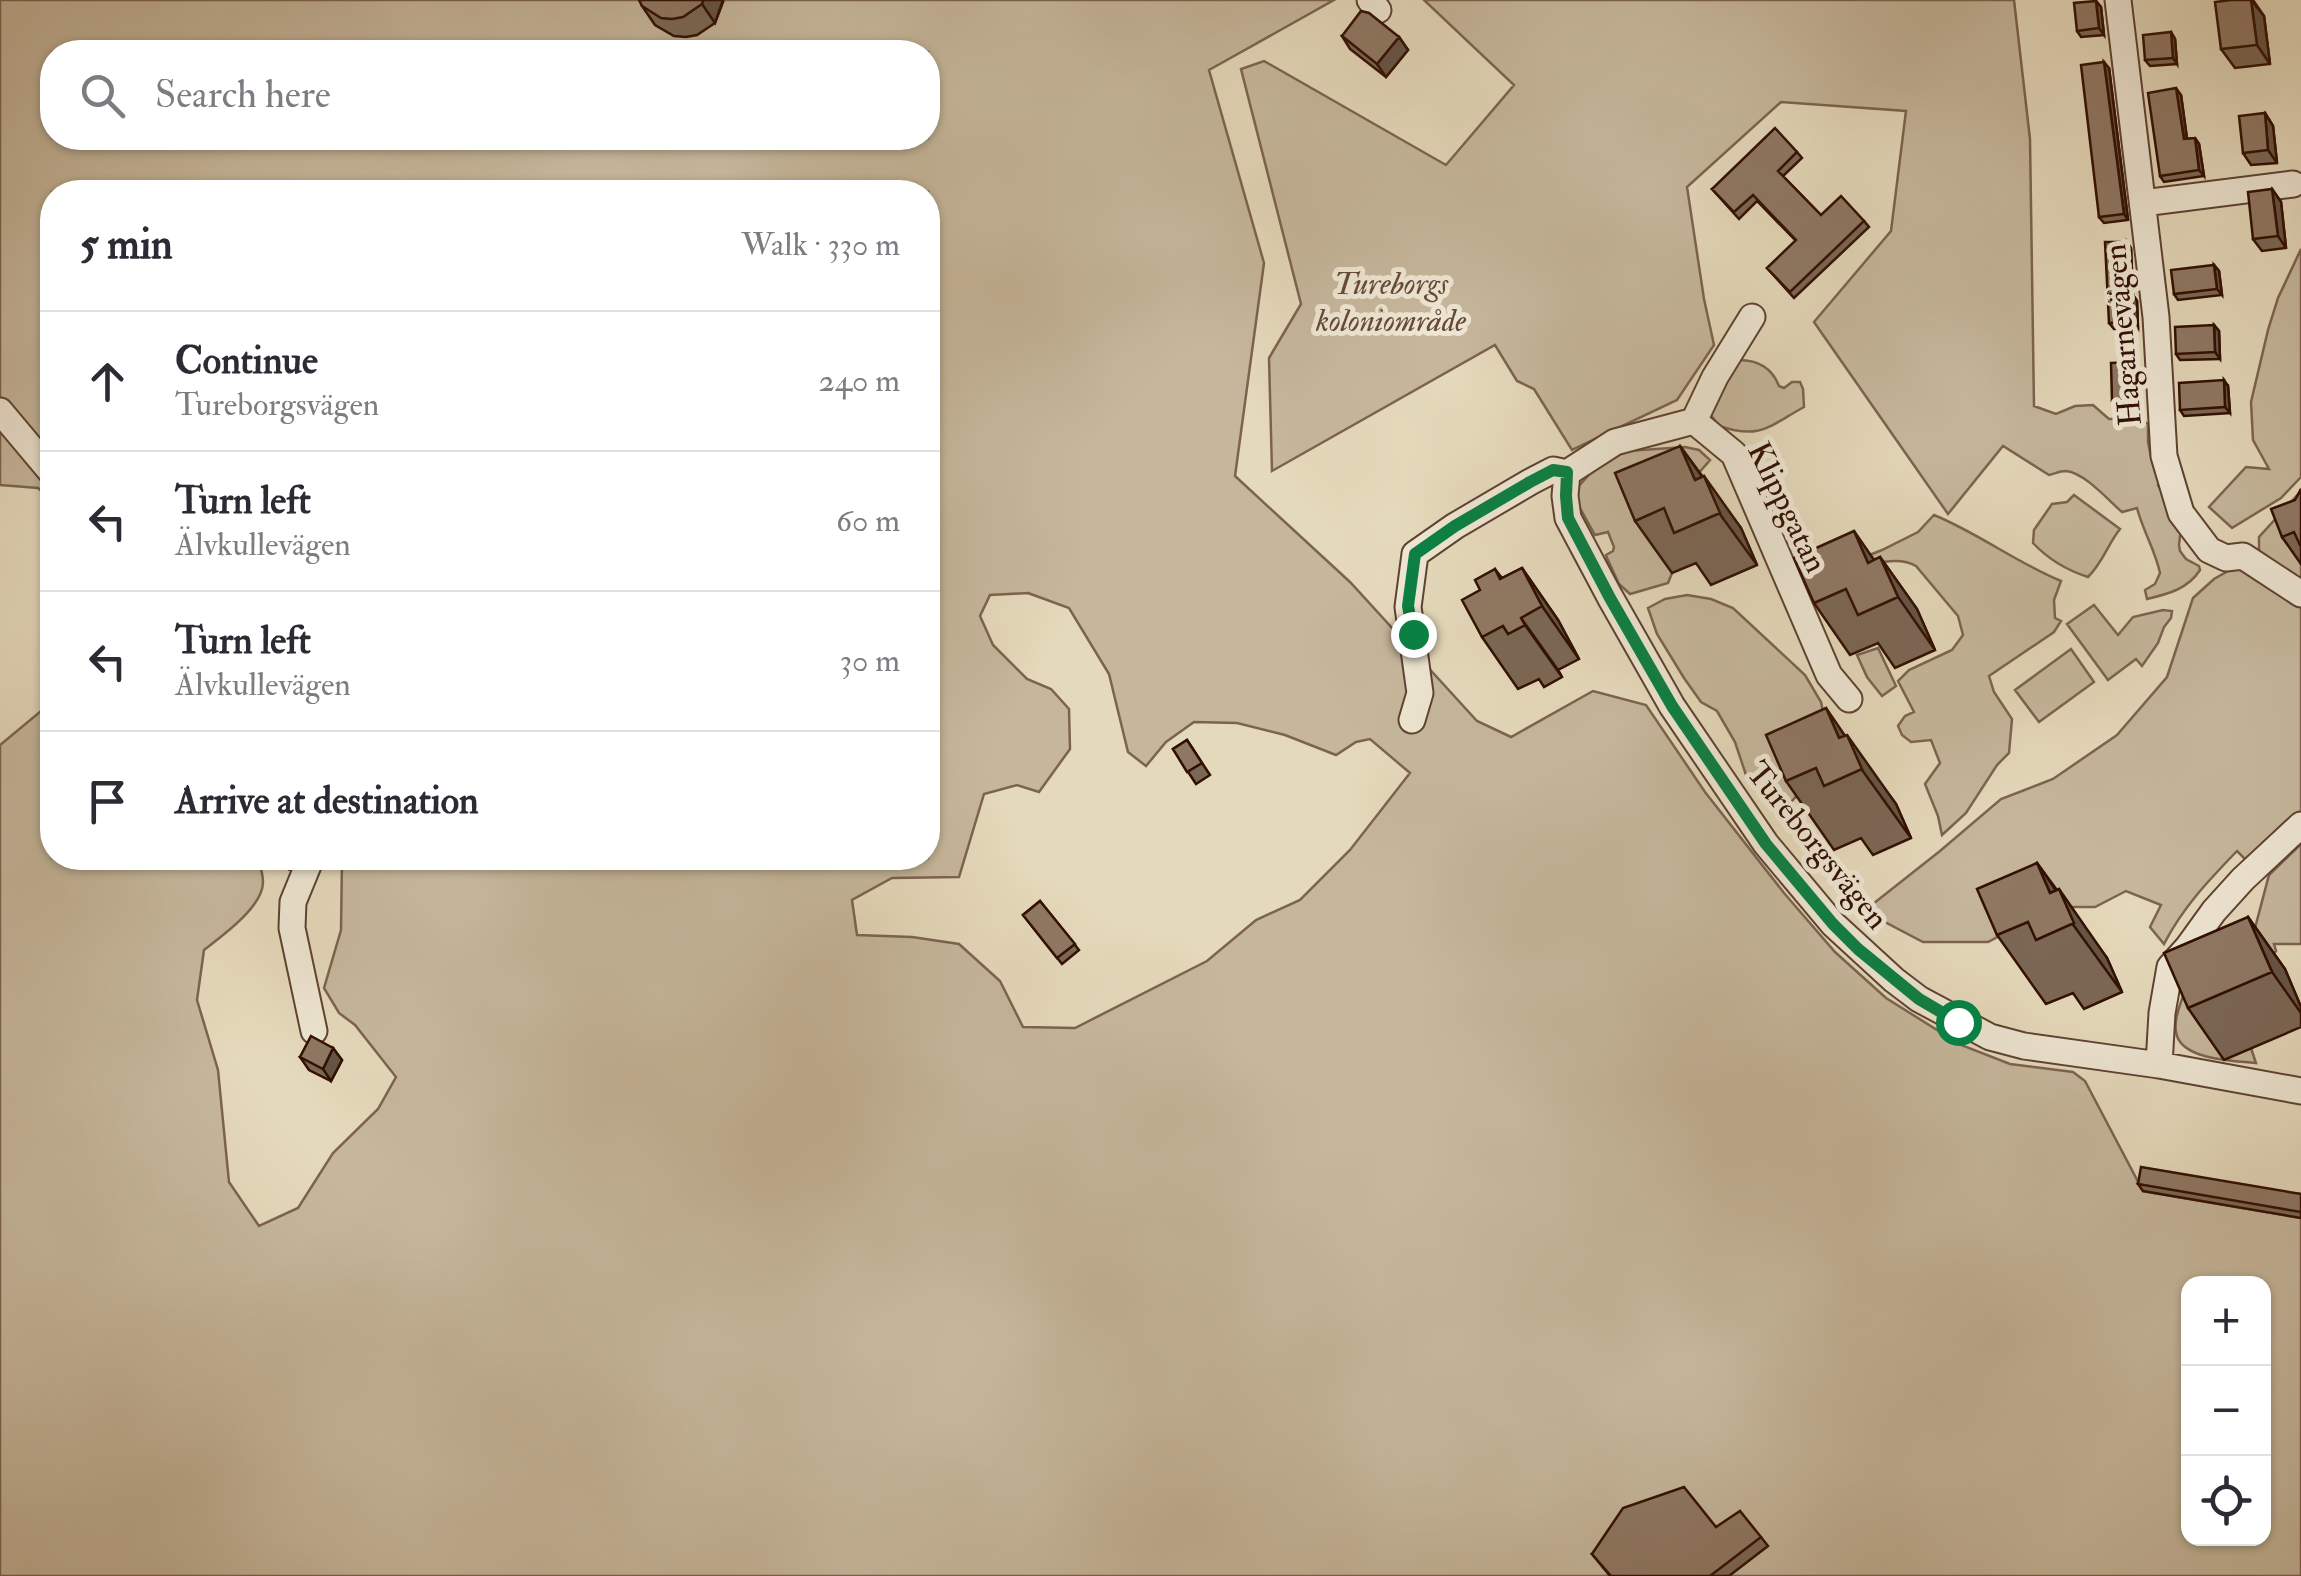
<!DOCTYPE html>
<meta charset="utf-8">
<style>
:root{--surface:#fff;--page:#f2f2f3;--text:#2b2b33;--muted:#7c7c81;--line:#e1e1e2}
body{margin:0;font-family:"IM FELL Double Pica",serif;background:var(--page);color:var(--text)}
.controls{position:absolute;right:30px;bottom:30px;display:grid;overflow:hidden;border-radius:20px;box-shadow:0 2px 8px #0004}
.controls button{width:90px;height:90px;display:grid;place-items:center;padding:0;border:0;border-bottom:2px solid var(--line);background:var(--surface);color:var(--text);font:50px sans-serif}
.stop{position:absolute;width:30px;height:30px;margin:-22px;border:8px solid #0b8043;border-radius:50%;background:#fff}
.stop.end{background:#0b8043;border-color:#fff;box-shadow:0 2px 10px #0008}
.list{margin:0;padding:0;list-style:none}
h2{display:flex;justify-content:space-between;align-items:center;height:130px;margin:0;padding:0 40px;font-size:42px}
h2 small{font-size:32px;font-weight:400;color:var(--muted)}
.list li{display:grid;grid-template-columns:65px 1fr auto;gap:30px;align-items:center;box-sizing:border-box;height:140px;padding:0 40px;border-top:2px solid var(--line)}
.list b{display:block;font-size:38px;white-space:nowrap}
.list p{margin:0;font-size:32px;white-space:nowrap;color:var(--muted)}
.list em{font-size:32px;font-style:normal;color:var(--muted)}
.icon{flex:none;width:55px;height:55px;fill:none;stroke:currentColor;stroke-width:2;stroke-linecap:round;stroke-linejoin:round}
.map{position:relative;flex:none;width:2301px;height:1576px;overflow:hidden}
.search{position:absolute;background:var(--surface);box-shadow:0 2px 8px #0004;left:40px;top:40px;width:900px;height:110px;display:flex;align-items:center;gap:25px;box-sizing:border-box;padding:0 35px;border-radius:40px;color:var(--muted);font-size:38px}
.panel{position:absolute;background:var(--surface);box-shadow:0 2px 8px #0004;left:40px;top:180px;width:900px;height:690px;border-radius:40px}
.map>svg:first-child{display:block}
.green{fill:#c6b79c;stroke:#7c6350;stroke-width:2.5;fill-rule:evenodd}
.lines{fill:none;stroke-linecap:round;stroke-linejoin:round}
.minor-casing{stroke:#5e4231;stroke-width:29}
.minor{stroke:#eee6d3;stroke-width:25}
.wall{fill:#7b6755;stroke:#310f03;stroke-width:2.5}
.shaded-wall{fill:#645445;stroke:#310f03;stroke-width:2.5}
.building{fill:#8f7863;stroke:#310f03;stroke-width:2.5}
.route{stroke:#0b8043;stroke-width:12}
.labels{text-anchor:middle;stroke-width:10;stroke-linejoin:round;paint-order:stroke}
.park-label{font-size:32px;font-style:italic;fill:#654a39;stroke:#eee6d3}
.street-label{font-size:32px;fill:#310f03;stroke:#eee6d3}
</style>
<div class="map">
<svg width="2301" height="1576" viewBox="0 0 2301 1576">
<rect width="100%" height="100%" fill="#e5d9bb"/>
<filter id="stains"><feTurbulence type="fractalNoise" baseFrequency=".002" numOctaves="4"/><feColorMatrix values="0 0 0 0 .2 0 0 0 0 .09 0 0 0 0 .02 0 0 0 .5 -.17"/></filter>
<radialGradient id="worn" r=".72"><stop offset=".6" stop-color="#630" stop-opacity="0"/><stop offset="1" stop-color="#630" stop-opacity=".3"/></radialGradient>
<path class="green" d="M0,0H1334L1209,70L1264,263L1235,476L1350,582L1477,721L1511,737L1593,691L1646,705L1705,792L1784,893L1835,952L1886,998L1961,1045L2010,1064L2073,1072L2085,1081L2143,1191L2301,1218V1576H0V745L52,702V858H258C260,865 263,874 263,882C263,907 222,936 204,950L197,1000L218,1070L229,1182L259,1226L298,1208L333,1153L378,1109L396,1077L355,1025L339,1013L324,988L341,930L342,858H928V192H52V500L38,488L0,485ZM52,52H928V138H52ZM1028,593L1069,608L1109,674L1128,752L1146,766L1166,742L1194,722L1237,723L1285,735L1336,755L1356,742L1370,739L1410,773L1350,850L1300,900L1256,920L1207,961L1075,1028L1023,1027L1000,981L959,944L912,937L857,935L852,900L892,878L959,877L984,794L1017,785L1039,792L1070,749L1069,709L1051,689L1027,679L993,645L980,616L990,595ZM2188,1284H2264V1538H2188Z
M1424,0H2014L2030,139L2034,406L2056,414L2075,406L2093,405L2109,419L2137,418L2148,424V442L2151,457L2160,471L2158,485L2181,528L2179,545L2180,551L2186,559L2199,566L2200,570C2188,589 2168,594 2147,599L2145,590L2155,584L2160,573C2155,550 2143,531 2137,508L2122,512C2108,500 2085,473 2066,471C2060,471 2054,474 2049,475L2003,446L1948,514L1814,322L1891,231L1906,111L1781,102L1687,187L1704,299L1714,345L1677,400L1572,450L1534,389L1517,381L1495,345L1272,471L1269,358L1301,304L1241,69L1264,61L1446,165L1514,85Z
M2301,249V477L2281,498L2232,528L2209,507L2246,467L2269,469L2253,440L2251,402L2268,330L2278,298Z
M1739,360C1759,360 1772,368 1779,386L1784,388L1792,382H1800L1803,389L1804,407C1769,426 1761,440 1719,426L1710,414L1713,391Z
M1685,447L1699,450L1710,460L1697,475L1672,573L1668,583L1630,594L1619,584L1607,558L1606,555L1613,551L1614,547L1608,532L1595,535L1576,501L1577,488L1596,467L1627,451Z
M2301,491V580L2259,552V537Z
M2074,495L2120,529C2108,544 2103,562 2088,577C2066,570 2049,560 2033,543L2034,530L2052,504L2067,502Z
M1934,515C1978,533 2017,563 2061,581L2054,600L2055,618L2061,621L2054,632L1989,676L1994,692L2012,719L2009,753L1997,765L1966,813L1942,835L1938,816L1925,784L1940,763L1931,740L1911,742L1902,735L1898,726L1905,716L1914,712L1898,681L1909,670L1952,650L1963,635L1958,616L1916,566C1888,549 1835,579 1806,590L1802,582L1882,550L1918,532Z
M2237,566L2301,603V812L2248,862L2237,851C2209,880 2183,907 2164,944L2150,927L2161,905L2126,891L2095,907H2067L2028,921L1988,942H1923L1864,911L1940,851L2001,799L2053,779L2117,735L2167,677L2193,598L2214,579Z
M1687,595L1711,599L1733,608L1805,675L1821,702L1828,735L1797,795L1788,806L1777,807L1748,781L1735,742L1717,711L1701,702L1684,678L1657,634L1648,608L1665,599Z
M2094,605L2118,635L2133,617L2163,610L2172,611L2171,618L2164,627L2158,643L2142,666L2136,659L2108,680L2067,624Z
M1878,648L1896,686L1882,696L1867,677L1857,655Z
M2071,649L2094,682L2039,722L2015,690Z
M2301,844V944H2274L2276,951L2272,956L2245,966L2269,875Z
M2185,990L2251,1048L2256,1063C2235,1061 2185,1060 2177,1036C2172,1022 2181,1003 2185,990Z"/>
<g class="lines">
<defs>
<path id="minor" d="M1370,0L1378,10
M2118,0L2156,317L2164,456L2181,513L2209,550L2226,558L2243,556L2301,594
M2143,203L2293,184
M0,411L52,473
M1694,421L1715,377L1752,317
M1567,473L1565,496L1568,518L1610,597L1672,706L1766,844L1833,924L1894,980L1919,999L1990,1037L2024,1046L2159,1065L2301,1091
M1567,473L1615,442L1694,421L1734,454L1829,675L1849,699
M1412,720L1420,693L1408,607L1415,554L1455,526L1530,482L1553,470L1567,473
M311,858L293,902L292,928L314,1031
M2159,1065L2162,1013L2170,967L2188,947L2214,911L2243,879L2301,825"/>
</defs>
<use href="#minor" class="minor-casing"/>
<use href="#minor" class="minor"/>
</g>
<path class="wall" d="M2231,0H2253L2264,16L2270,64L2235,68L2221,49Z
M2096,1L2101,7L2104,35L2081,37L2077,31Z
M723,2L715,23L697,35L686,37L674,36L655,25L642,6Z
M2171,32L2175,39L2177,64L2150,66L2145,60Z
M1342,36L1399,37L1408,50L1386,77L1350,49Z
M2109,68L2128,220L2104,223L2099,217Z
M2181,95L2187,139L2195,138L2199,144L2204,176L2164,182L2160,176Z
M2265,113L2273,126L2277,163L2251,165L2243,153Z
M1797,152L1802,158L1783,176L1821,215L1864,221L1869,227L1794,298L1767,268L1796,241L1757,201L1739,219L1712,189Z
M2272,189L2281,202L2286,248L2262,251L2253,239Z
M2131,248L2133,295L2137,301L2138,328L2114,329L2109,323Z
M2214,265L2219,271L2222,295L2178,300L2174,294Z
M2214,325L2219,331L2220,359L2180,360L2176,354Z
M2136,362L2140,368L2141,407H2116L2112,401Z
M2228,386L2230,413L2184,416L2180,410Z
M1680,446L1741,528L1757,565L1711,585L1696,563L1672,573L1635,521Z
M2301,489V564L2282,537Z
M1880,557L1917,609L1935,650L1895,668L1878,643L1850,655L1814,603L1874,560Z
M1522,568L1558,620L1579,659L1558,670L1562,677L1544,687L1539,679L1518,689L1482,637L1480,590L1495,569L1502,578Z
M1845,736L1896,804L1911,838L1873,855L1861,838L1834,850L1786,781Z
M1187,740L1210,775L1196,784L1173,749Z
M275,858H295L289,869Z
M2037,863L2107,958L2122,992L2084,1009L2073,993L2046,1004L1997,935Z
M1040,901L1079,950L1062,964L1023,915Z
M2248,917L2285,969L2301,1007V1027L2224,1060L2188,1008Z
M333,1048L342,1060L331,1081L309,1070L300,1057Z
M2138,1184L2301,1194V1218L2143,1191Z
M1716,1527L1761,1537L1768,1546L1729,1576H1610L1592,1554Z"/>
<path class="shaded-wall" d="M703,0H723L715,23L702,4Z
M2251,0L2264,16L2270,64L2257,45Z
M2096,1L2101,7L2104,35L2099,28Z
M2171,32L2175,39L2177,64L2173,58Z
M1399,37L1408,50L1386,77L1377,64Z
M2104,62L2109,68L2128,220L2124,214Z
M2176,88L2181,95L2188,146L2184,139Z
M2265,113L2273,126L2277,163L2268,150Z
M2195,138L2199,144L2204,176L2199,170Z
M2272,189L2281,202L2286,248L2278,236Z
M2127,242L2131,248L2133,295L2137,301L2138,328L2134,322L2129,295Z
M2214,265L2219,271L2222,295L2217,289Z
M2214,325L2219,331L2220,359L2215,352Z
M2136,362L2140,368L2141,407L2136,400Z
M2224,380L2228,386L2230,413L2225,407Z
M1680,446L1710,488L1704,476L1741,528L1757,565L1695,480Z
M1854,531L1890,583L1868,563Z
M1880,557L1917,609L1935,650L1898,597Z
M1522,568L1558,620L1579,659L1542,606Z
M1521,618L1558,670L1562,677L1525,625Z
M1826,708L1852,746L1847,735L1896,804L1911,838L1839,738Z
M281,858H295L289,869Z
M2037,863L2064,902L2059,889L2107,958L2122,992L2050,893Z
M2248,917L2285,969L2301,1007V1013L2272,972Z
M333,1048L342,1060L331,1081L323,1069Z"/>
<path class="building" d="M639,0H703L702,4L683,17L672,19L661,18L642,6Z
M2231,0H2251L2257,45L2221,49L2215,2Z
M2096,1L2099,28L2077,31L2074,3Z
M1361,11L1369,13L1399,37L1377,64L1342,36Z
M2171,32L2173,58L2145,60L2143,35Z
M2104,62L2124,214L2099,217L2081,65Z
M2176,88L2184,139L2195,138L2199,170L2160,176L2148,93Z
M2265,113L2268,150L2243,153L2239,116Z
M1775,128L1797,152L1778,171L1821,215L1841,196L1864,221L1790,292L1767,268L1796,240L1753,195L1734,212L1712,189Z
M2272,189L2278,236L2253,239L2248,192Z
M2105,242H2127L2129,295L2132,294L2134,322L2109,323Z
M2214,265L2217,289L2174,294L2171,270Z
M2214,325L2215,352L2176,354L2175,327Z
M2136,362V400L2112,401L2111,363Z
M2224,380L2225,407L2180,410L2179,383Z
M1680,446L1695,480L1704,476L1720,513L1674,533L1664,508L1635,521L1615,473Z
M2301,489V545H2300L2294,532L2282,537L2271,509L2295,500Z
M1854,531L1868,563L1880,557L1898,597L1858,615L1846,589L1814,603L1794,558Z
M1522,568L1542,606L1521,618L1525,625L1508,634L1503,626L1482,637L1462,600L1480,590L1475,580L1495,569L1500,579Z
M1826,708L1839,738L1847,735L1862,769L1824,786L1816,768L1786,781L1766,735Z
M1187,740L1202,763L1187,772L1173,749Z
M2037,863L2050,893L2059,889L2074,923L2036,940L2028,922L1997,935L1977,889Z
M1040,901L1075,944L1057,958L1023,915Z
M2248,917L2272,972L2188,1008L2164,953Z
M311,1036L333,1048L323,1069L300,1057Z
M2141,1167L2301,1194V1212L2138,1184Z
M1684,1487L1716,1527L1740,1511L1761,1537L1710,1576H1611L1592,1554L1623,1508Z"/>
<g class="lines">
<path class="route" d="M1413,634L1408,606L1415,554L1455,526L1530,482L1553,470L1567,472L1566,496L1568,518L1610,598L1672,706L1766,844L1833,924L1858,949L1919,999L1958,1022"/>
</g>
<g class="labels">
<g class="park-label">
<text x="1391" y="294">Tureborgs<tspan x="1391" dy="37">koloniområde</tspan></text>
</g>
<g class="street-label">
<text transform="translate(2122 335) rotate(-95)" y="11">Hagarnevägen</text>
<text transform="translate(1788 507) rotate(64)" y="11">Klippgatan</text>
<text transform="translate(1818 845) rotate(51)" y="11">Tureborgsvägen</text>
</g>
</g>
<rect width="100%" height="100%" filter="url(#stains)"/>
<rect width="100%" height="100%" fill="url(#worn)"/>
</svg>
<div class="controls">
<button>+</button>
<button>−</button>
<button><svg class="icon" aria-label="locate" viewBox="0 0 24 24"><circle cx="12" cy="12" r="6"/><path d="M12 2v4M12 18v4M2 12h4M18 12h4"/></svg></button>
</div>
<div class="stop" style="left:1958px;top:1022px"></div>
<div class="stop end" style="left:1413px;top:634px"></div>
<div class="search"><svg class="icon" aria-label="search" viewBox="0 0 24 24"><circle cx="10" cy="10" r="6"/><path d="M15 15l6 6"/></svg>Search here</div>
<section class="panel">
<h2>5 min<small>Walk · 330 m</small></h2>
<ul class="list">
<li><svg class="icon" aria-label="ahead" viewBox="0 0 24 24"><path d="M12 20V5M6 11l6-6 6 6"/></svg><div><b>Continue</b><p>Tureborgsvägen</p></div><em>240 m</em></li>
<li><svg class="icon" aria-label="left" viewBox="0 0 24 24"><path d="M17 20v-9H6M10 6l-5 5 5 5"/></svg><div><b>Turn left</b><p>Älvkullevägen</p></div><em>60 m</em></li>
<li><svg class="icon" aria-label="left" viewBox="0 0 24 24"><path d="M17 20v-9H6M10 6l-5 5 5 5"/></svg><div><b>Turn left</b><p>Älvkullevägen</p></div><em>30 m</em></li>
<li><svg class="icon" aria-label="arrive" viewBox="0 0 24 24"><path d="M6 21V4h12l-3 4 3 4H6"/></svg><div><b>Arrive at destination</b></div></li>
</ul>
</section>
</div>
